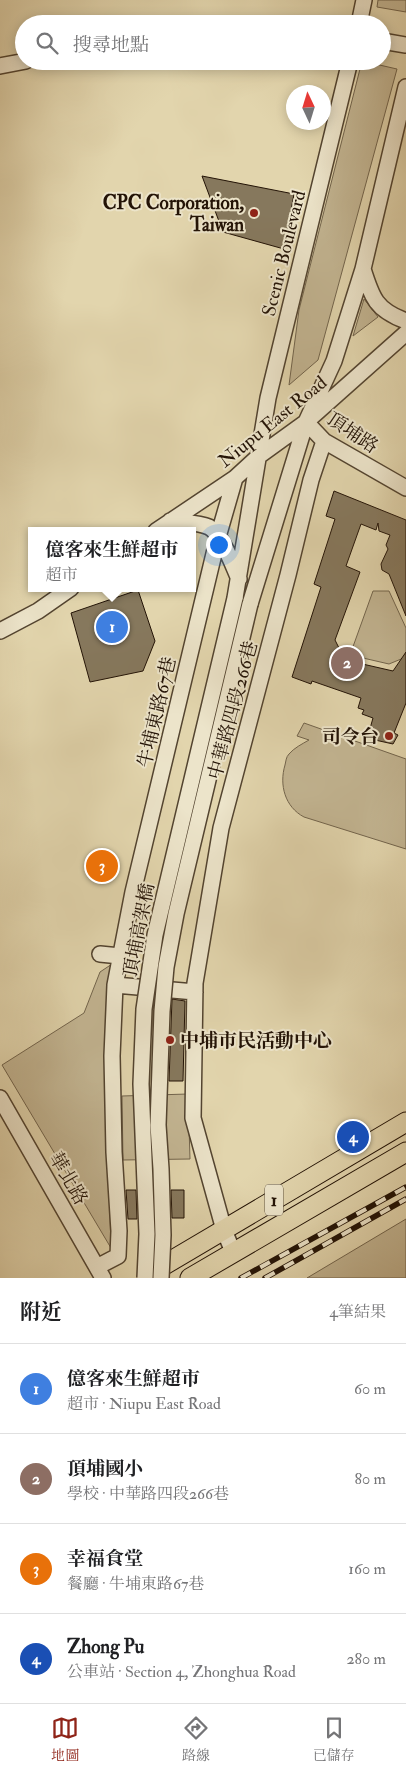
<!DOCTYPE html>
<html lang="zh-TW">
<meta charset="utf-8">
<style>
:root{--surface:#fff;--page:#f6f6f6;--text:#202124;--muted:#757577;--line:#e0e0e0;--accent:#8f2418}
body{margin:0;font-family:"IM FELL Double Pica","Noto Serif TC",serif;background:var(--page);color:var(--text)}
.compass{position:absolute;left:286px;top:85px;width:45px;height:45px;border-radius:50%;background:var(--surface);box-shadow:0 2px 12px #0003;rotate:356deg}
.you{position:absolute;left:218px;top:544px;width:18px;height:18px;margin:-12px;border:4px solid #fff;border-radius:50%;background:#1a73e8;box-shadow:0 0 0 8px #1a73e833}
.badge{display:grid;place-items:center;width:32px;height:32px;border-radius:50%;background:var(--accent);color:#fff;font-size:16px;font-weight:700}
.pin{position:absolute;translate:-50% -50%;border:2px solid #fff;box-shadow:0 1px 5px #0006}
.popup{position:absolute;left:28px;top:527px;width:168px;height:65px;box-sizing:border-box;display:grid;place-content:center;border-radius:0px;background:var(--surface);filter:drop-shadow(0 1px 4px #0005);font-size:16px;white-space:nowrap;color:var(--muted)}
.popup b{font-size:19px;color:var(--text)}
.popup::after{content:'';position:absolute;left:50%;top:100%;margin-left:-10px;border:10px solid transparent;border-top-color:var(--surface)}
.list{margin:0;padding:0;list-style:none}
h2{display:flex;justify-content:space-between;align-items:center;height:65px;margin:0;padding:0 20px;font-size:21px}
h2 small{font-size:16px;font-weight:400;color:var(--muted)}
.list li{display:grid;grid-template-columns:32px 1fr auto;gap:15px;align-items:center;box-sizing:border-box;height:90px;padding:0 20px;border-top:1px solid var(--line)}
.list b{display:block;font-size:19px;white-space:nowrap}
.list p{margin:0;font-size:16px;white-space:nowrap;color:var(--muted)}
.list em{font-size:16px;font-style:normal;color:var(--muted)}
.icon{flex:none;width:28px;height:28px;fill:none;stroke:currentColor;stroke-width:2;stroke-linecap:round;stroke-linejoin:round}
.map{position:relative;flex:none;width:406px;height:1278px;overflow:hidden}
.search{position:absolute;background:var(--surface);box-shadow:0 2px 12px #0003;left:15px;right:15px;top:15px;height:55px;display:flex;align-items:center;gap:12px;box-sizing:border-box;padding:0 18px;border-radius:28px;color:var(--muted);font-size:19px}
.sheet{height:425px;background:var(--surface)}
nav{display:flex;justify-content:space-around;align-items:center;box-sizing:border-box;height:70px;border-top:1px solid var(--line);background:var(--surface);font-size:14px;color:var(--muted)}
nav a{display:grid;justify-items:center;gap:2px}
nav .on{color:var(--accent)}
.map>svg:first-child{display:block}
.green{fill:#c2b491;stroke:#72644c}
.building{fill:#86785d;stroke:#231306}
.lines{fill:none;stroke-linecap:round;stroke-linejoin:round}
.minor-casing{stroke:#534430;stroke-width:18}
.major-casing{stroke:#231306;stroke-width:21}
.minor{stroke:#ece4ca;stroke-width:15}
.major{stroke:#e2d5ad;stroke-width:19}
.rail-casing{stroke:#231306;stroke-width:5.5}
.rail{stroke:#ece4ca;stroke-width:4;stroke-dasharray:11;stroke-linecap:butt}
.minor-bridge-casing{stroke:#534430;stroke-width:18;stroke-linecap:butt}
.minor-bridge{stroke:#ece4ca;stroke-width:15}
.poi-dot{fill:#8f2418;stroke:#ece4ca;stroke-width:2}
.labels{text-anchor:middle;stroke-width:4;stroke-linejoin:round;paint-order:stroke}
.shield{fill:#ece4ca;stroke:#5f5241;stroke-width:1}
.shield-label{font-size:18px;font-weight:bold;fill:#231306}
.poi-label{font-size:19px;font-weight:bold;fill:#231306;stroke:#ece4ca;text-anchor:end}
.street-label{font-size:19px;fill:#231306;stroke:#ece4ca}
</style>
<div class="map">
<svg width="406" height="1278" viewBox="0 0 406 1278">
<rect width="100%" height="100%" fill="#e2d5ad"/>
<filter id="stains"><feTurbulence type="fractalNoise" baseFrequency=".004" numOctaves="4"/><feColorMatrix values="0 0 0 0 .2 0 0 0 0 .09 0 0 0 0 .02 0 0 0 .5 -.17"/></filter>
<radialGradient id="worn" r=".72"><stop offset=".6" stop-color="#630" stop-opacity="0"/><stop offset="1" stop-color="#630" stop-opacity=".3"/></radialGradient>
<path class="green" d="M378,0H406V12L377,7Z
M362,61L397,69L318,360L289,385L299,310Z
M364,299L378,317L353,336Z
M373,591H389L406,628V657L389,664L350,655Z
M304,723L406,759V849L304,817C285,807 279,785 285,765C286,761 286,757 289,754C294,748 302,744 309,740L297,736Z
M112,964L106,1088L111,1248L2,1065L84,1013L100,972Z
M188,1094L190,1159L123,1160L122,1096Z
M406,1219V1278H307Z"/>
<path class="building" d="M202,176L294,194L284,249L223,232Z
M334,491L406,520V616L389,574L382,570L381,564L388,549L386,545L390,535L379,531L378,523L376,530L361,524L346,566L360,572L335,640L345,660L393,671L406,652V703L394,733L398,735L393,744L375,740L376,735L369,732L373,718L362,714L364,710L358,708L361,698L312,681L311,684L292,677L321,587L314,584L335,519L326,516Z
M138,590L155,641L143,671L90,682L71,613Z
M172,999L185,1001L183,1081H169Z
M126,1190H136L137,1219H128Z
M171,1190H184V1218H172Z"/>
<g class="lines">
<defs>
<path id="minor" d="M359,24L364,0
M382,41L406,45
M0,66L26,61
M363,269C372,298 376,310 406,321
M306,422L324,441L406,488
M170,521C182,523 198,522 209,527C222,534 233,566 239,579
M156,531L235,478L259,456L306,422L406,333
M235,598L268,398L350,61
M250,604L306,422L334,361L363,269L406,87
M0,631L38,611L71,588
M100,954L120,956
M115,985L195,992
M0,1098L103,1278
M233,1252L224,1230L193,1118L195,983L221,828L288,575L311,480L324,441
M97,1267L118,1256L119,1231L114,1152L112,1056L115,985L133,892L218,537L235,478"/>
<path id="major" d="M149,1274L406,1122
M190,1278L406,1152"/>
</defs>
<use href="#minor" class="minor-casing"/>
<use href="#major" class="major-casing"/>
<use href="#minor" class="minor"/>
<use href="#major" class="major"/>
<defs>
<path id="rail" d="M241,1278L406,1187
M265,1278L406,1199"/>
</defs>
<use href="#rail" class="rail-casing"/>
<use href="#rail" class="rail"/>
<defs>
<path id="minor-bridge" d="M145,1278L147,1234L141,1084L144,1009L155,935L235,598
M161,1278L163,1235L161,1169L158,1125L162,1011L166,967L176,914L250,604"/>
</defs>
<use href="#minor-bridge" class="minor-bridge-casing"/>
<use href="#minor-bridge" class="minor-bridge"/>
</g>
<g class="poi-dot">
<circle cx="254" cy="213" r="5"/>
<circle cx="389" cy="736" r="5"/>
<circle cx="170" cy="1040" r="5"/>
</g>
<g class="labels">
<rect class="shield" x="265" y="1184.5" width="18" height="31" rx="4"/>
<g class="shield-label">
<text x="274" y="1206">1</text>
</g>
<g class="poi-label">
<text x="244" y="209">CPC Corporation,<tspan x="244" dy="22">Taiwan</tspan></text>
<text x="379" y="743">司令台</text>
<text x="180" y="1047" text-anchor="start">中埔市民活動中心</text>
</g>
<g class="street-label">
<text transform="translate(283 253) rotate(-76)" y="7">Scenic Boulevard</text>
<text transform="translate(272 421) rotate(-39)" y="7">Niupu East Road</text>
<text transform="translate(353 432) rotate(34)" y="7">頂埔路</text>
<text transform="translate(232 710) rotate(-75)" y="7">中華路四段266巷</text>
<text transform="translate(156 712) rotate(-77)" y="7">牛埔東路67巷</text>
<text transform="translate(138 930) rotate(-79)" y="7">頂埔高架橋</text>
<text transform="translate(69 1178) rotate(60)" y="7">華北路</text>
</g>
</g>
<rect width="100%" height="100%" filter="url(#stains)"/>
<rect width="100%" height="100%" fill="url(#worn)"/>
</svg>
<svg class="compass" viewBox="-18 -18 36 36"><path d="M0-13l5 13h-10z" fill="#e53935"/><path d="M0 13l5-13h-10z" fill="#757577"/></svg>
<div class="you"></div>
<div class="pin badge" style="left:112px;top:627px;background:#3f7fe0">1</div>
<div class="popup"><b>億客來生鮮超市</b>超市</div>
<div class="pin badge" style="left:347px;top:663px;background:#8d6e63">2</div>
<div class="pin badge" style="left:102px;top:866px;background:#e8710a">3</div>
<div class="pin badge" style="left:353px;top:1137px;background:#1a4fb4">4</div>
<div class="search"><svg class="icon" aria-label="search" viewBox="0 0 24 24"><circle cx="10" cy="10" r="6"/><path d="M15 15l6 6"/></svg>搜尋地點</div>
</div>
<section class="sheet">
<h2>附近<small>4筆結果</small></h2>
<ul class="list">
<li><span class="badge" style="background:#3f7fe0">1</span><div><b>億客來生鮮超市</b><p>超市 · Niupu East Road</p></div><em>60 m</em></li>
<li><span class="badge" style="background:#8d6e63">2</span><div><b>頂埔國小</b><p>學校 · 中華路四段266巷</p></div><em>80 m</em></li>
<li><span class="badge" style="background:#e8710a">3</span><div><b>幸福食堂</b><p>餐廳 · 牛埔東路67巷</p></div><em>160 m</em></li>
<li><span class="badge" style="background:#1a4fb4">4</span><div><b>Zhong Pu</b><p>公車站 · Section 4, Zhonghua Road</p></div><em>280 m</em></li>
</ul>
</section>
<nav>
<a class="on"><svg class="icon" aria-label="map" viewBox="0 0 24 24"><path d="M3 6l6-2 6 2 6-2v14l-6 2-6-2-6 2zM9 4v14M15 6v14"/></svg>地圖</a>
<a><svg class="icon" aria-label="directions" viewBox="0 0 24 24"><path d="M12 3l9 9-9 9-9-9zM9 14v-3h6M13 9l2 2-2 2"/></svg>路線</a>
<a><svg class="icon" aria-label="saved" viewBox="0 0 24 24"><path d="M7 4h10v16l-5-4-5 4z"/></svg>已儲存</a>
</nav>
